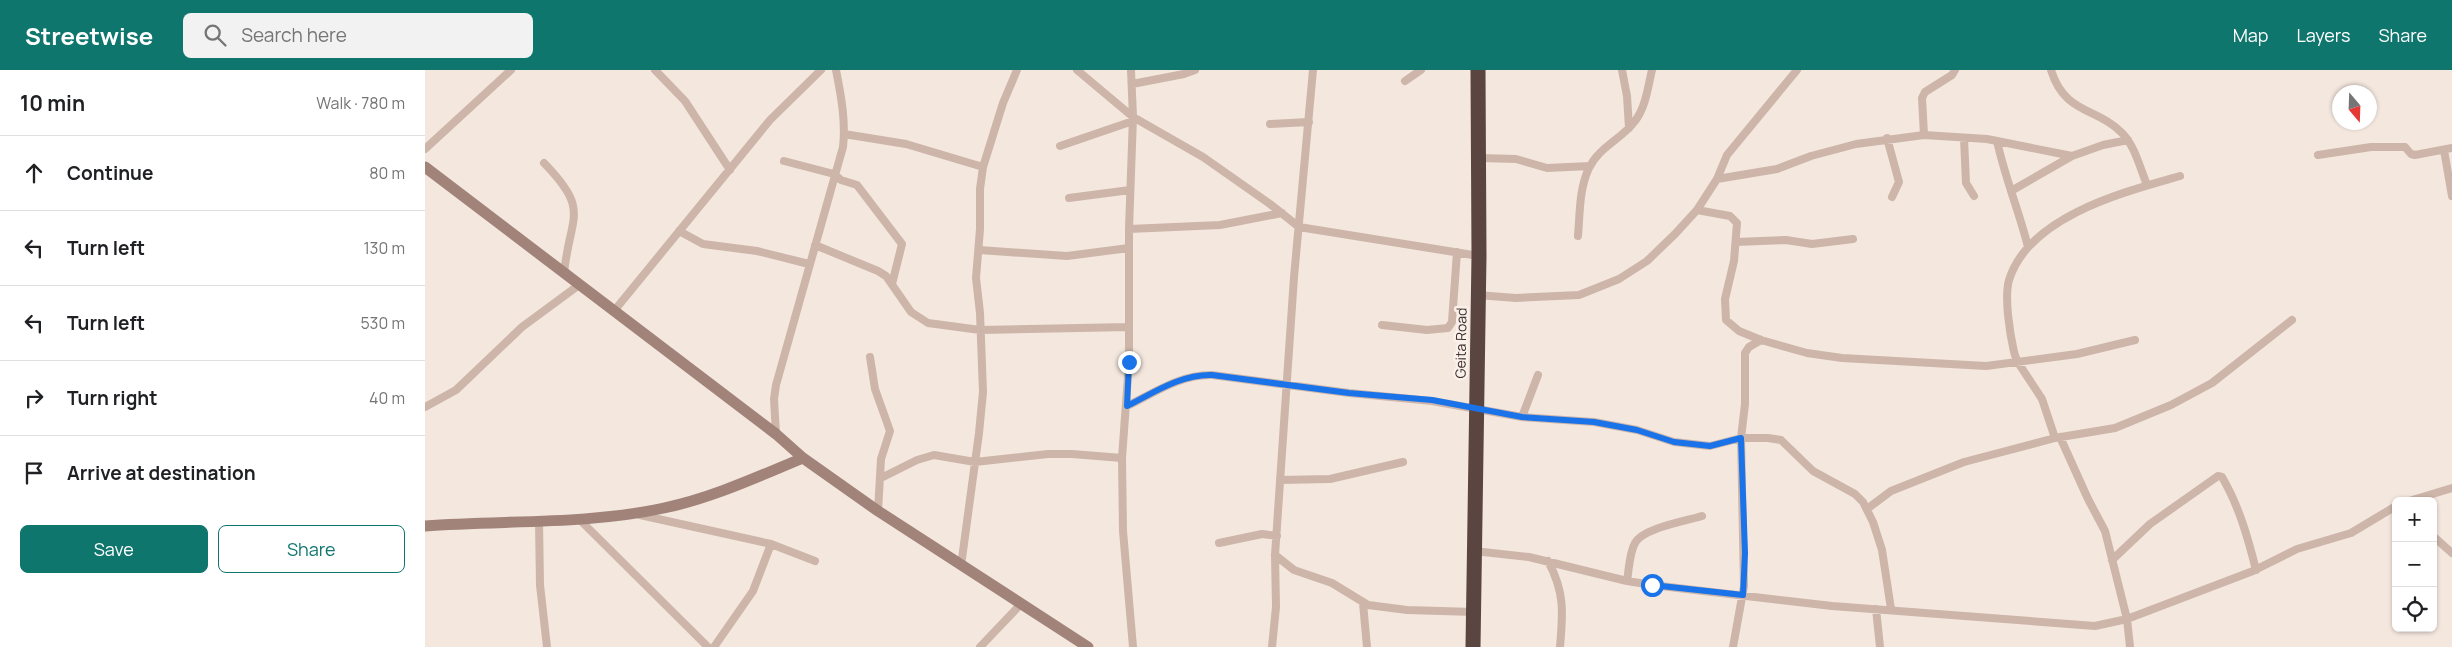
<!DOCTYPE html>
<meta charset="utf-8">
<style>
:root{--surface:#fff;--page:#f2f2f2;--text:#202124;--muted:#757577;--line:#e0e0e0;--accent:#0f766e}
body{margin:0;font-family:Manrope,sans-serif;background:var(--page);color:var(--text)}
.controls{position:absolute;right:15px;bottom:15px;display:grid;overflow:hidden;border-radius:8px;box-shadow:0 1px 4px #0004}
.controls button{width:45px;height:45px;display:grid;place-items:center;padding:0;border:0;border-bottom:1px solid var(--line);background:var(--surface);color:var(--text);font:25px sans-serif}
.compass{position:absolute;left:1907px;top:15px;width:45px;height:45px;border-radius:50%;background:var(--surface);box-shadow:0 1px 4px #0004;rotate:161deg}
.stop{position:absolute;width:15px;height:15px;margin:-11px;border:4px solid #1a73e8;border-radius:50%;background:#fff}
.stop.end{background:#1a73e8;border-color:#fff;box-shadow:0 1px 5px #0008}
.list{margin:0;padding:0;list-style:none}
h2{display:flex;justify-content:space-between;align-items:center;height:65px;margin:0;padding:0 20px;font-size:21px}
h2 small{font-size:16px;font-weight:400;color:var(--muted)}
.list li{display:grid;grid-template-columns:32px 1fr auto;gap:15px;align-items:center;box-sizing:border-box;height:75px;padding:0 20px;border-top:1px solid var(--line)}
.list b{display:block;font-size:19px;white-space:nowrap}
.list em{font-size:16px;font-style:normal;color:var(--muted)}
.actions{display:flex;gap:10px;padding:15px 20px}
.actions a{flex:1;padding:11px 0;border:1px solid var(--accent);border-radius:8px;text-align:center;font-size:18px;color:var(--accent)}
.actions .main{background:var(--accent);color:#fff}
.icon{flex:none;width:28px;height:28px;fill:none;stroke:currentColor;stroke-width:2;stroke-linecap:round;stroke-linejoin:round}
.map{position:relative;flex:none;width:2027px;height:577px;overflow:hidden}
header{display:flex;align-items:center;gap:30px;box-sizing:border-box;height:70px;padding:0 25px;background:var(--accent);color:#fff}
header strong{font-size:24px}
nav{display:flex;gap:28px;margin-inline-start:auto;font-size:18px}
.search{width:350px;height:45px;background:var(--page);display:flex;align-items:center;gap:12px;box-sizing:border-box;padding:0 18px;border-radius:8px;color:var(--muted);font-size:19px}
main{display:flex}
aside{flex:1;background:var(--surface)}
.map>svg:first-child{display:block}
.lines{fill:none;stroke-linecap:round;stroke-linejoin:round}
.street{stroke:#cdb5a9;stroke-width:8}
.secondary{stroke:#a1837a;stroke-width:11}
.highway{stroke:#5b4540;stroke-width:15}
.route{stroke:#1a73e8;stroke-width:6}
.labels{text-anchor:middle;stroke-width:5;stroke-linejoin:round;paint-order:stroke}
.street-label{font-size:14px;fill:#3a2c29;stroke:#fbf1eb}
</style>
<header>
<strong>Streetwise</strong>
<div class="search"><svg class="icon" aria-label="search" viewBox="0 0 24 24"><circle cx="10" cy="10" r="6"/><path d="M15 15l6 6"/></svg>Search here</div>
<nav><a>Map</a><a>Layers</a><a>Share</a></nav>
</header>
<main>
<aside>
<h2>10 min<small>Walk · 780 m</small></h2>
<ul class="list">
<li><svg class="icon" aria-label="ahead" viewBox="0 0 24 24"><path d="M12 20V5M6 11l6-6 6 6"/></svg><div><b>Continue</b></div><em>80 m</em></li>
<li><svg class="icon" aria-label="left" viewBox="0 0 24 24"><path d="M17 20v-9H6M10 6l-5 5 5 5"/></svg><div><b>Turn left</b></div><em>130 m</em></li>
<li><svg class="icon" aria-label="left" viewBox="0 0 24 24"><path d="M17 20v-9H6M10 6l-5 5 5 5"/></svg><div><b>Turn left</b></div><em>530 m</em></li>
<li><svg class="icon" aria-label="right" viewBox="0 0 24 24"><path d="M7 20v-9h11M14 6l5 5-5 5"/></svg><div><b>Turn right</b></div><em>40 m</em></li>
<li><svg class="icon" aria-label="arrive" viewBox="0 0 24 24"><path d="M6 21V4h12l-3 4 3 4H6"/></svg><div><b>Arrive at destination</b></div></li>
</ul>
<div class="actions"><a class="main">Save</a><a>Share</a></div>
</aside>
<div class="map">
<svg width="2027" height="577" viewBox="0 0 2027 577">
<rect width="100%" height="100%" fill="#f4e7de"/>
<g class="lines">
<path class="street" d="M230,0L260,31L305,100
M652,0L708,47L778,87L845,134L874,157L1054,186
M706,0L708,47L704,159V292L697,388L698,461L708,577
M1197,0L1202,26L1204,58
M1626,0C1640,45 1672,37 1697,63C1710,76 1715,98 1722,115
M980,11L996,0
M707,14L759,4L770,0
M845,54L884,52
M419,64L481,74L558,97
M1499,65L1497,28L1500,22L1527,5L1530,0
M1462,68L1474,112L1467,127
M1539,68L1541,113L1549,126
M1572,71C1580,108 1594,141 1603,177
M635,76L708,51
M0,79L86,0
M2019,80L2027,126
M1893,85L1946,77H1980L1986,84L1990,85L2027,78
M1054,88L1091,89L1122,98L1165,96
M359,91L409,104L416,110L432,115L477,174L467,214
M119,93C166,141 145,145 139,203
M1292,109L1352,99L1386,86L1431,74L1499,65L1562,69L1647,86
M1586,121L1647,86L1678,75L1703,70
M644,128L705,120
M1272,140L1305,146L1312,153L1309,191L1300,229L1301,250L1314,261L1336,270L1382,283L1417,288L1561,296L1652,284L1710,270
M704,159L795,155L857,143
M254,161L278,174L332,181L384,194
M1153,166C1155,143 1154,119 1164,98C1174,77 1197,69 1210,51C1221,37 1223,16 1227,0
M1311,172L1361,170L1387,174L1428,169
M390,175L453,201L461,206L486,242L503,253L555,260L704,257
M554,180L642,186L704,178
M1052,225L1091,228L1154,225L1194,209L1222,191L1250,164L1272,140L1292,109L1302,85L1372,0
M189,241L345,50L396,0
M957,255L1002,260L1023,258L1027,252L1032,182
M445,287L450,319L465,361L456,389L453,441
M702,336C729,323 756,304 787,305L924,323L1007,331L1097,347L1169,352L1212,360L1249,372L1285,376L1316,368H1343L1356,370L1388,401L1430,424L1438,432L1448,452L1457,480L1466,539
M0,337L31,320L97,257L154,215
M1097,347L1113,305
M351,364L349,329L351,315L418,77C421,52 416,25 411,0
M1635,367L1663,429L1680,461L1702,549L1705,577
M1630,368L1617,329L1592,291L1589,282C1585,264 1579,228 1584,210C1604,146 1699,122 1755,106
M456,408L492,390L509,385L550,392L623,384H647L697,388
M855,410L905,409L978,392
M1984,431L2027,418
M1442,439L1466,421L1539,392L1630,368L1690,358L1746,335L1787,313L1867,250
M215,445L346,474L390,491
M154,449L283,577
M114,451L115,515L122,577
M2008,466L2027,483
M794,473L837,464L852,466
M1049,481L1104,487L1202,511L1227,515L1407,536L1670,556L1702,549L1828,501L1872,479L1926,463L1971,436
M850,485L869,500L907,513L943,535L982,540L1049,542
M1687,490L1725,454L1793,406L1797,407C1814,436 1823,468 1831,500
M1123,491C1140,522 1138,544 1135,577
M536,496L554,363L558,322L555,243L551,208L555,159V119L558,97L578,33L592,0
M1202,511C1204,500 1204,484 1210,473C1218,458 1261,451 1277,446
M938,533L942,577
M1451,539L1455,577
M289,577L328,521L346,474
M555,577L595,535
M847,577L851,537L850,485L869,207L888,0
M1308,577L1319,516L1316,368L1320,334V283L1324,277L1336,270"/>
<path class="secondary" d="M0,97L351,364L378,388L453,441L663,577
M0,456C79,450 161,455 239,438C287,428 332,407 378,388"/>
<path class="highway" d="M1048,577L1054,186L1053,0"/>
</g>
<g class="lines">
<path class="route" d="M704,292L702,336C728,323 756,304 787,305L924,323L1007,330L1097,347L1169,352L1212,360L1249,372L1285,376L1316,368L1320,483L1318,525L1227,515"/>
</g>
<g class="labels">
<g class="street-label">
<text transform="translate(1036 273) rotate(-89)" y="5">Geita Road</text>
</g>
</g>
</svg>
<div class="controls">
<button>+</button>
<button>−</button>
<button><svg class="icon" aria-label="locate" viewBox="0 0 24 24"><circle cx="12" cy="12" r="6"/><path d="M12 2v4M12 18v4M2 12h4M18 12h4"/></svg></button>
</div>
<svg class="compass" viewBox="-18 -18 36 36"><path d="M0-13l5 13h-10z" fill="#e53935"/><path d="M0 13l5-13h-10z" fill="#757577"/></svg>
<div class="stop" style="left:1227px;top:515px"></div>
<div class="stop end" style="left:704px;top:292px"></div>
</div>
</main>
